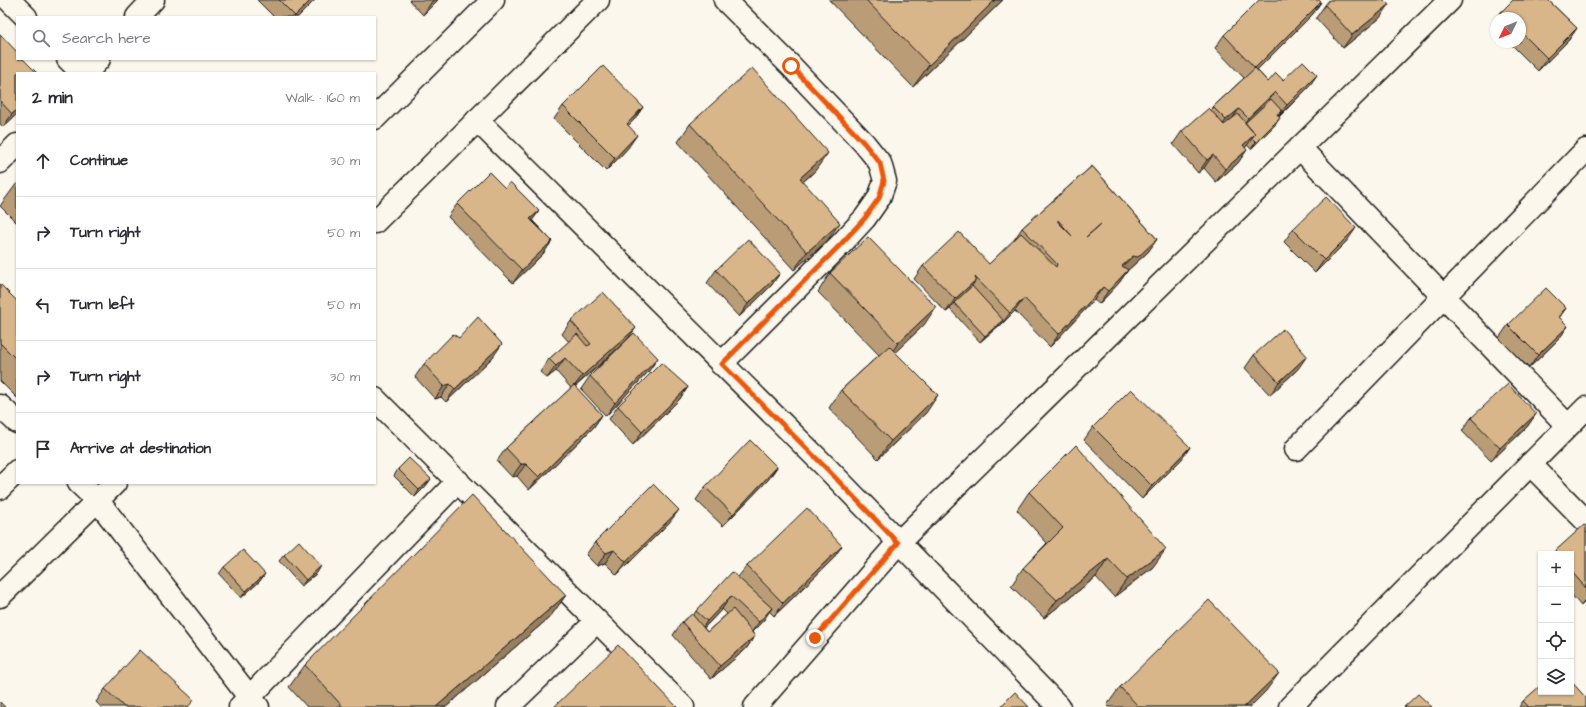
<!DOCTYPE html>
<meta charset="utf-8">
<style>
:root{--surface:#fff;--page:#f2f2f3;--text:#2b2b33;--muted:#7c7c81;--line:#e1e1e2}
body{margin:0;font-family:"Architects Daughter",sans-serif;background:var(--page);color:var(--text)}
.controls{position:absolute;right:12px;bottom:12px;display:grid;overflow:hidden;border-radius:0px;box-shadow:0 1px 3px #0004}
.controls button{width:36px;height:36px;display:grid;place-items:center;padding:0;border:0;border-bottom:1px solid var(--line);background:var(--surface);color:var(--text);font:20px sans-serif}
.compass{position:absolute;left:1490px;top:12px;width:36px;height:36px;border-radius:50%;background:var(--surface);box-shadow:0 1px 3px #0004;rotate:227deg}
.stop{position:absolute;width:12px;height:12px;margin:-9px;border:3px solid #ea580c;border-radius:50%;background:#fff}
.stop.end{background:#ea580c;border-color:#fff;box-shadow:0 1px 4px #0008}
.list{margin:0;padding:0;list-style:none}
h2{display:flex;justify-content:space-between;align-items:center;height:52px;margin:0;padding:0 16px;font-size:17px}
h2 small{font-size:13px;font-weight:400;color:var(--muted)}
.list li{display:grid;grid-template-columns:26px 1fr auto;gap:12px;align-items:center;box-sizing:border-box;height:72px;padding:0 16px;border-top:1px solid var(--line)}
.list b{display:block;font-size:15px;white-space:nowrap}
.list em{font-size:13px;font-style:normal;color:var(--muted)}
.icon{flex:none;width:22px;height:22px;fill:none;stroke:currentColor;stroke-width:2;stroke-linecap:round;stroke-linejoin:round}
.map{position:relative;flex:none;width:1586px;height:707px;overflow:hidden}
.search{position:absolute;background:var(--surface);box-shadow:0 1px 3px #0004;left:16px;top:16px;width:360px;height:44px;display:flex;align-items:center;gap:10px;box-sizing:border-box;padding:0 14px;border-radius:0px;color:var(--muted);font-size:15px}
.panel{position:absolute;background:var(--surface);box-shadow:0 1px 3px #0004;left:16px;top:72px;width:360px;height:412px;border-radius:0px}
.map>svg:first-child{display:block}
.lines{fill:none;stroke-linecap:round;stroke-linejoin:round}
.street-casing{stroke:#1c1c1c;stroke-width:25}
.secondary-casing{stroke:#1c1c1c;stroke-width:25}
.street{stroke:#fbf7ec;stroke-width:22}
.secondary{stroke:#fbf7ec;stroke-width:22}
.wall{fill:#ba9d77;stroke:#1c1c1c;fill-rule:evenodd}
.shaded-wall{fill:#977f61;stroke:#1c1c1c}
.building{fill:#d8b68a;stroke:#1c1c1c;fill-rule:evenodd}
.route{stroke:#ea580c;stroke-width:5}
</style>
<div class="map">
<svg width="1586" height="707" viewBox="0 0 1586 707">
<rect width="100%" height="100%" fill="#fbf7ec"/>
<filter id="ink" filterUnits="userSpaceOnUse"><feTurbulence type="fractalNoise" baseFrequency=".025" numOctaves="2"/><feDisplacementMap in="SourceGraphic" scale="8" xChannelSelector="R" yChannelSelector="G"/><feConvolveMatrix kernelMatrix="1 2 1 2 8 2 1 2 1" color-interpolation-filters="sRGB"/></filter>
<g filter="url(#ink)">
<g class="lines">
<defs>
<path id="street" d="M9,0L26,17
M137,17L153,0
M68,59L82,73
M86,73L99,59
M477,120L826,467L1059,707
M1300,148L1568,426
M0,162L17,145
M721,364L841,244L865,218L879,198L885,181L880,163L864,143L791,66L725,0
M375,399L683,707
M0,406L17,422
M1296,449L1586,150
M1530,464L1586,521
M79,483L98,501L250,698L258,707
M240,707L458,481
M508,707L597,621
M755,707L898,543L1450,0
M1290,707L1586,408"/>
<path id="secondary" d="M375,118L493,0
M375,222L598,0
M0,488L17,471
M0,596L115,483"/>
</defs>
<use href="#street" class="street-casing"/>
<use href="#secondary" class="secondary-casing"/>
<use href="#street" class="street"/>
<use href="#secondary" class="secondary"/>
</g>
<path class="wall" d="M257,0H315L298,17H274Z
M409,0H438L423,15Z
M829,0H1003L913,87Z
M1513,0H1548L1577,28L1568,41L1538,71L1509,42H1520V18H1497L1501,12Z
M1321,2L1312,15L1257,70L1268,82L1283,80L1308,88L1279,117L1275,125L1251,149L1247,145L1245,148L1238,163L1216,182L1204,168L1198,173L1173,144L1182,131L1212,110L1213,107L1244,78L1215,48L1224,35Z
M1325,5L1380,18L1343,48L1316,18Z
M1496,19V29L1492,25Z
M0,34L17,73V114L3,127L0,124Z
M563,106L643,107L634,120L628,126V148L606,171L554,119Z
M690,124L815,171L803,182L827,241L794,270L678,142Z
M1092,166L1157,239L1148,252L1128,270L1126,269L1128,270L1119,283L1099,304L1094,300L1050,347L1015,311L1000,326V325L980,342L950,309L946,312L914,279L923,266L989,264L1014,240L1022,228Z
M17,183V223L0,206Z
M505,188L539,211L532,220L552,241L543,254L513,283L448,217L457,204Z
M1293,229L1347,241L1315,273L1284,242Z
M716,270L780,273L771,286L739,317L707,283Z
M830,273L924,325L895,352L926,413L878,459L829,408L841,390L879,355L818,292Z
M0,284L17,301V398L0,381Z
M1566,308L1559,318L1568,326L1559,339L1529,368L1499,338L1508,325Z
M571,321L628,340L649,371L606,416L581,389L590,376L619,348L575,387L602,415L593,428L529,490L517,476L512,477L497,461L506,448L571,388L556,371L547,378L540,372L549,359L569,342L562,334Z
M459,338L493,357L446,402L441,397L435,399L415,377L424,364Z
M1254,355L1298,369L1270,395L1245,368Z
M688,387L679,400L633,445L609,419L618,406Z
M1536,414L1527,427L1491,461L1462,431L1471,418Z
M1093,427L1190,447L1181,460L1142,499L1084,440Z
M777,467L768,480L723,526L696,500L705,487Z
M398,469L426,486L415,497L394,476Z
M1029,492L1153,567L1114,597L1096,577L1044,618L1011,586L1023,568L1047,543L1017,510Z
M669,523L617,575L605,563L597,566L586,555L595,542Z
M1586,526V601L1581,606L1571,594V554H1553L1554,552Z
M284,555L317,573L301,586L279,561Z
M833,559L774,616L769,611L763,621L752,632L755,636L746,649L711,679L673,635L682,622L693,616L696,611L738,577L747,566ZM722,609L727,614L707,632L704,628Z
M224,567L260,581L241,598L219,574Z
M566,595L550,617L446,707H307L289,687L305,665Z
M1120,687L1266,691L1250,707H1109L1107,705Z
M105,689L189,707H101L96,702Z
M1523,701L1586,707H1519Z"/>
<path class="shaded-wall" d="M311,0H315L298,17H294Z
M433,0H438L423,15Z
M995,0H1003L913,87L929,65Z
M1321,2L1312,15L1246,81L1255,68Z
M1389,5L1380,18L1343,48L1352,35Z
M1577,28L1568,41L1538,71L1547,58Z
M1317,75L1308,88L1277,118L1287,105Z
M1275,92L1266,105L1244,124L1248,118Z
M643,107L634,120L617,137L627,124Z
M1239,109L1230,122L1217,133L1226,120Z
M17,110V114L3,127L12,114Z
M1282,111L1277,118V114Z
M1280,118L1275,125L1251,149L1256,142Z
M1255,134L1246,147L1234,158L1243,145Z
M637,135L628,148L606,171L615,158Z
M1247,150L1238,163L1216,182L1225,169Z
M828,153L815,171L787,196L800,178Z
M1213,155L1204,168L1198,173L1207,160Z
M539,211L530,224V219Z
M840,223L827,241L794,270L807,252Z
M1356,228L1347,241L1315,273L1324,260Z
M1157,239L1148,252L1128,270L1124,269L1122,266L1133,256Z
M552,241L543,254L513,283L522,270Z
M1128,270L1119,283L1099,304L1108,291Z
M780,273L771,286L739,317L748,304Z
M976,280L967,293L954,303L950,309L946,312L955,299Z
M1103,287L1094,300L1050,347L1059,334Z
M1024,298L1015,311L1000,326L1010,313Z
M936,307L924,325L886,361L898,343Z
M1566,308L1557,321L1558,316Z
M1003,320L998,326L980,342L985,336Z
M1568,326L1559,339L1529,368L1538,355Z
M636,328L626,341L572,389L582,376Z
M502,344L493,357L446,402L455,389Z
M1307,356L1298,369L1270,395L1279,382Z
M565,358L556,371L547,378L556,366Z
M658,358L649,371L606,416L615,403Z
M450,384L441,397L435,399L444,386Z
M688,387L679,400L633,445L642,432Z
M938,395L926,413L878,459L891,441Z
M1536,414L1527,427L1491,461L1500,448Z
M602,415L593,428L529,490L539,477Z
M1190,447L1181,460L1142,499L1152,486Z
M521,464H526L517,476L512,477Z
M777,467L768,480L723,526L733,514Z
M431,479L426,486L415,497L419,490Z
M679,510L669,523L617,575L626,562Z
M842,546L833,559L774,616L783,603Z
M1166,549L1153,567L1114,597L1127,579Z
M614,550L605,563L597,566L606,553Z
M1108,559L1096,577L1044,618L1057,600Z
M321,566L317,573L301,586L306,580Z
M265,574L260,581L241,598L246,591Z
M566,595L550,617L446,707H436Z
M731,596L722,609L698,634L707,621Z
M1586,599V601L1581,606Z
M772,608L763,621L750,634L759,622Z
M755,636L746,649L711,679L720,666Z
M1279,673L1266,691L1250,707H1244Z"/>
<path class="building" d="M279,0H311L295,16Z
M866,0H995L929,65Z
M1259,0H1319L1321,2L1255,68L1224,35Z
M1329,0H1384L1389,5L1352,35L1325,5Z
M1513,0H1548L1577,28L1547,58L1520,31V18H1507L1501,12Z
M0,34L17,52V59H23L37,73H17V110L12,114L0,101Z
M1303,61L1317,75L1287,105L1275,92L1248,118L1239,109L1226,120L1213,107L1255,68L1268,82L1276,73L1283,80Z
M603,66L643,107L627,124L637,135L615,158L563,106Z
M752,68L828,153L800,178L840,223L807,252L690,124Z
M1271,99L1282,111L1277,114L1280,118L1256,142L1252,138L1255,134L1245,123Z
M1209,108L1224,125L1238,114L1255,134L1243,145L1247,150L1225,169L1213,155L1207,160L1182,131Z
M1092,166L1157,239L1138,257L1133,256L1122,266L1128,270L1108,291L1103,287L1059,334L1024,298L1010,313L975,277L976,280L955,299L923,266L959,232L989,264L1021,233L1056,267L1057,264L1022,228ZM1058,220L1072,236L1058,222ZM1101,224L1091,233L1086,237Z
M489,172L505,188L510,182L539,211L530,219L552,241L522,270L457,204Z
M1326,197L1356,228L1324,260L1293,229Z
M868,237L936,307L898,343L830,273Z
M748,239L780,273L748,304L716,270Z
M0,284L17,301V360L0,343Z
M972,286L1003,320L985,336L954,303Z
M1546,288L1566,308L1558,316L1568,326L1538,355L1508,325Z
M603,292L636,328L582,376L565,358L556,366L549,359L577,334L587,346L591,344L571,321Z
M478,317L502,344L455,389L450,384L444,386L424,364L453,334L459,338Z
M1283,329L1307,356L1279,382L1254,355Z
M634,333L658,358L615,403L590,376Z
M889,346L938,395L891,441L841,390Z
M661,363L688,387L642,432L618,406Z
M1508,384L1536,414L1500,448L1471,418Z
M574,385L602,415L539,477L526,464H521L506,448Z
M1131,389L1190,447L1152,486L1093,427Z
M750,440L777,467L733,514L705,487Z
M1076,445L1166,549L1127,579L1108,559L1057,600L1023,568L1063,528L1029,492Z
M409,458L431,479L419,490L398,469Z
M653,484L679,510L626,562L614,550L606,553L595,542Z
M472,495L566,595L436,707H343L305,665Z
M807,508L842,546L783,603L747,566Z
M1584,525L1586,526V588L1571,571V554H1556L1554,552Z
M299,541L321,566L306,580L284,555Z
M243,550L265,574L246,591L224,567Z
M732,572L772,608L759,622L731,596L707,621L696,611Z
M1209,600L1279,673L1244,707H1139L1120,687Z
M733,609L755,636L720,666L682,622L692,614L707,632Z
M618,645L677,707H554Z
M140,650L194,700L188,707H124L105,689Z
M1571,681L1586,698V707H1529L1523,701L1541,685V692H1571Z
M1015,692L1029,707H1000Z
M1418,694L1432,707H1404Z
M0,702L5,707H0Z"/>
</g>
<g class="lines" filter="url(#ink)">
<path class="route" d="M791,66L864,143L880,163L884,181L879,198L865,218L841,244L722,364L826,468L898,543L815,638"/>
</g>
</svg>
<div class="controls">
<button>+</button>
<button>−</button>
<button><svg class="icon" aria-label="locate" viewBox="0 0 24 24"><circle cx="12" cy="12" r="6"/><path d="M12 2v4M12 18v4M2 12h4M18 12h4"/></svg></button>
<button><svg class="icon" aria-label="layers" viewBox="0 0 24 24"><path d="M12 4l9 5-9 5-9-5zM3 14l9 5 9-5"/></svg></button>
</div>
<svg class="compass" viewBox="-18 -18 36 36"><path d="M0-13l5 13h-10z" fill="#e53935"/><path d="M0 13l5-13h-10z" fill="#7c7c81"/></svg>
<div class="stop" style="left:791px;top:66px"></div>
<div class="stop end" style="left:815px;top:638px"></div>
<div class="search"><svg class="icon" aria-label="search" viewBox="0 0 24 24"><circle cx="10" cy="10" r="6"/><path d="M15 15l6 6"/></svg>Search here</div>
<section class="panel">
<h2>2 min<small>Walk · 160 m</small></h2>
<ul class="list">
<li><svg class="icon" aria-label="ahead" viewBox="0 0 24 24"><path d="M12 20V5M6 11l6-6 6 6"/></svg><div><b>Continue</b></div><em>30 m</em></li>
<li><svg class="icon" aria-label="right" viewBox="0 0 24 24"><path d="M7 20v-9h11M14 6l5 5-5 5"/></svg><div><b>Turn right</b></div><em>50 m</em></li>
<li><svg class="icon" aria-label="left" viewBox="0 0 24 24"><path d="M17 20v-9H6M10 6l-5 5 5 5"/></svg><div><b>Turn left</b></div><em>50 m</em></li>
<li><svg class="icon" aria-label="right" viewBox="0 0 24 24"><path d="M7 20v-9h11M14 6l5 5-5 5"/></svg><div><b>Turn right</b></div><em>30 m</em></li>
<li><svg class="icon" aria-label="arrive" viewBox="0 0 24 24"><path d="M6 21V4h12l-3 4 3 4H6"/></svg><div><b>Arrive at destination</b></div></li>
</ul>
</section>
</div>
